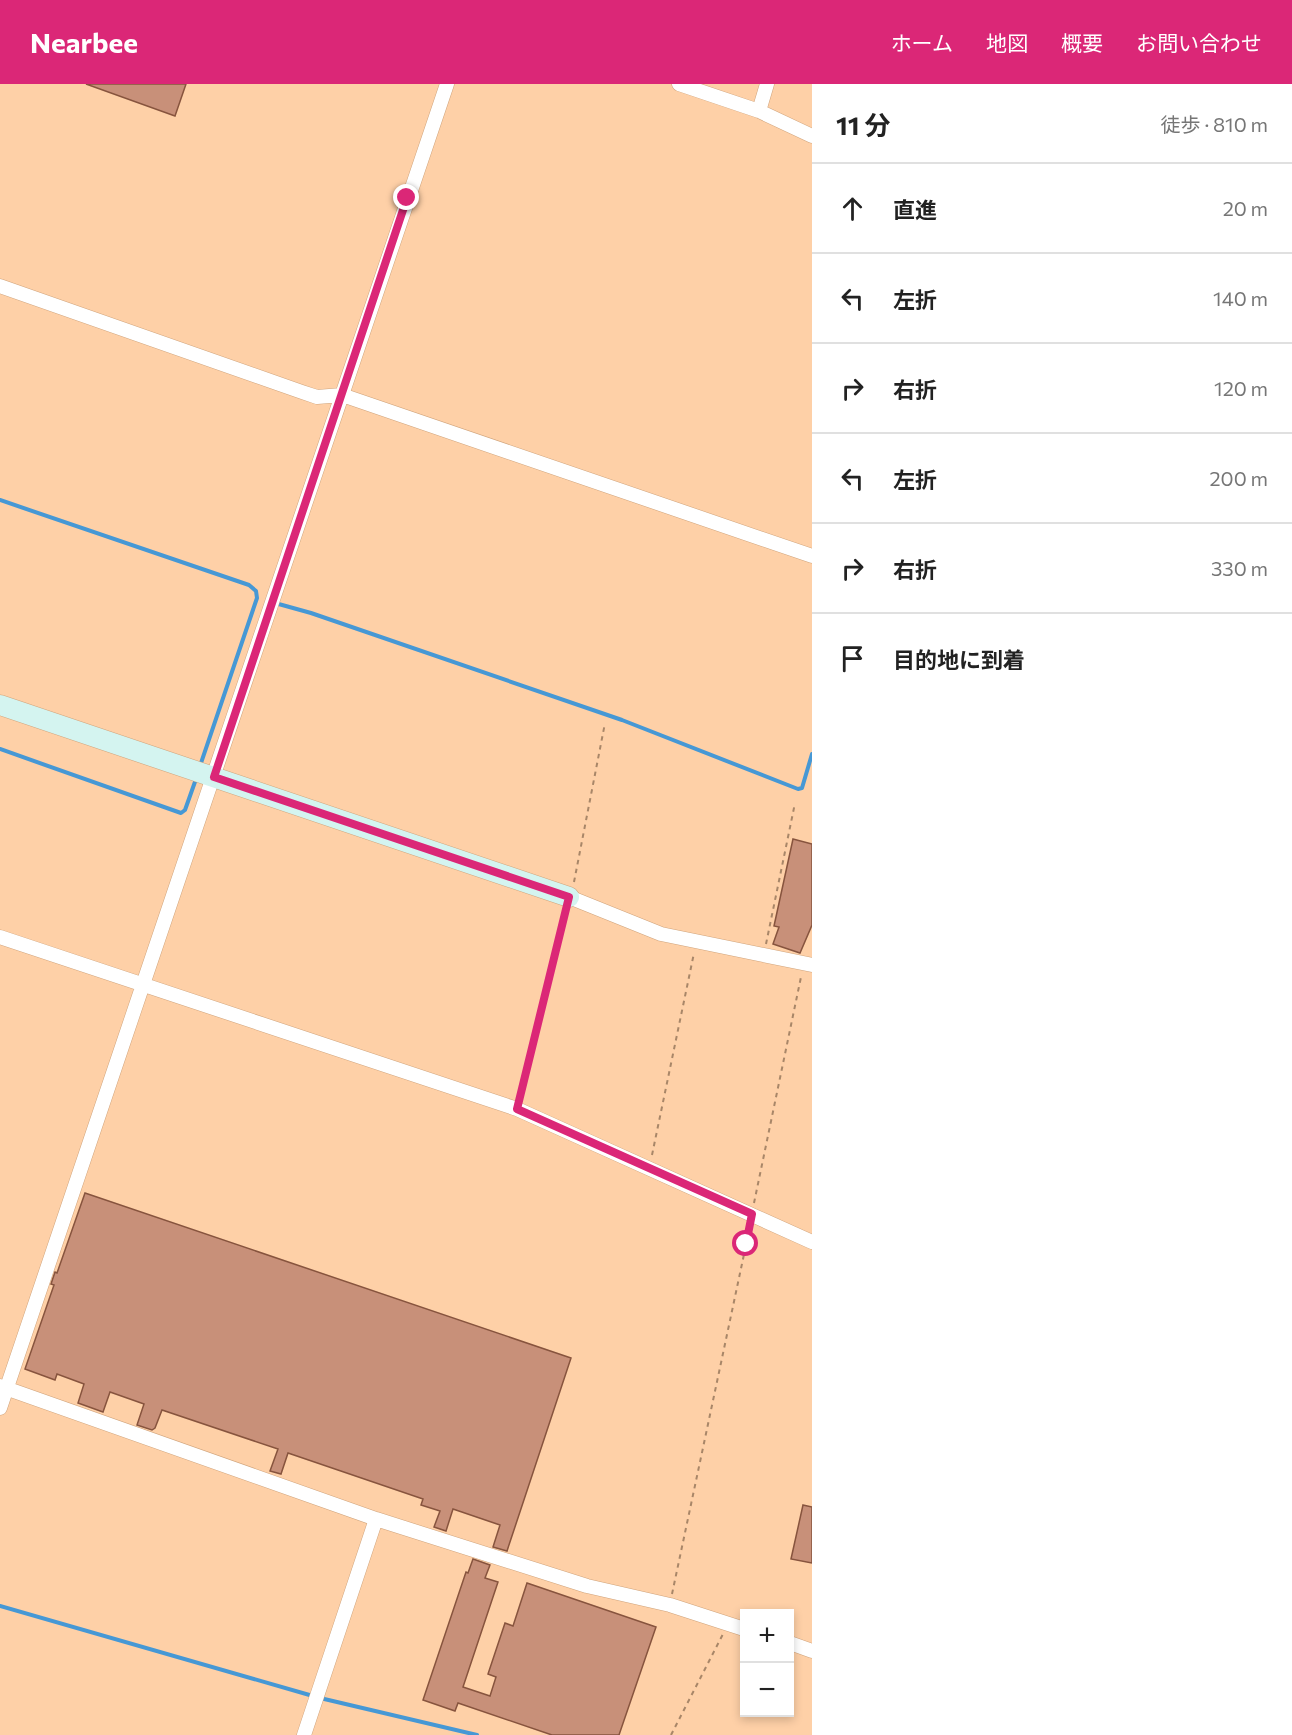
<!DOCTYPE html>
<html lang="ja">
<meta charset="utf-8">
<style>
:root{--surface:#fff;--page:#f2f2f2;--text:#222;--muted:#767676;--line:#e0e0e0;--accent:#db2777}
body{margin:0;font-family:Commissioner,"Noto Sans JP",sans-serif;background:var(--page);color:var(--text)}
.controls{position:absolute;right:18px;bottom:18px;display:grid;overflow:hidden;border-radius:0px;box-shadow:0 3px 9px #0003}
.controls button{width:54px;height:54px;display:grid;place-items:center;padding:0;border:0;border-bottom:2px solid var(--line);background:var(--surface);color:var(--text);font:30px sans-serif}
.stop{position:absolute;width:18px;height:18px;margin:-14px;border:4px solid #db2777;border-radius:50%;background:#fff}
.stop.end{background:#db2777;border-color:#fff;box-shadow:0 2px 6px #0008}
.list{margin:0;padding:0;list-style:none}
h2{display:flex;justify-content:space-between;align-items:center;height:78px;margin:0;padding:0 24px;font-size:26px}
h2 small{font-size:20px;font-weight:400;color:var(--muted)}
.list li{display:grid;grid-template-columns:39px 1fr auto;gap:18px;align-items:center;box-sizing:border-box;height:90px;padding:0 24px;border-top:2px solid var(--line)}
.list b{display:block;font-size:22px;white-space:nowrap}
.list em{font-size:20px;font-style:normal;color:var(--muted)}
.icon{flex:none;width:33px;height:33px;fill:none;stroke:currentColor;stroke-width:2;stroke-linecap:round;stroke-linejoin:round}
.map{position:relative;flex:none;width:812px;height:1651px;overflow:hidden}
header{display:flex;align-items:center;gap:36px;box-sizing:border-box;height:84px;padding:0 30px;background:var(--accent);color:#fff}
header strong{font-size:28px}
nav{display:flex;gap:33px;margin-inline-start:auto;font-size:21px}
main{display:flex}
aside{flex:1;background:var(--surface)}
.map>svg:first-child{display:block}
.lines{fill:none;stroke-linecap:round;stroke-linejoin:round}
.stream{stroke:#4698d5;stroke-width:4}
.building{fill:#c89079;stroke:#87543e;stroke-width:1.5}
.street-casing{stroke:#d0a47c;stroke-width:15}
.secondary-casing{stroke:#d0a47c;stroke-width:21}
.path{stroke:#a88668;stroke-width:2;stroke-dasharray:4.5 4.5;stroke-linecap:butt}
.street{stroke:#fff;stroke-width:14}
.secondary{stroke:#d4f4f0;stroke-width:20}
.route{stroke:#db2777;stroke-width:8}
</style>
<header>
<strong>Nearbee</strong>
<nav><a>ホーム</a><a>地図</a><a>概要</a><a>お問い合わせ</a></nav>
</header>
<main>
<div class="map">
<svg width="812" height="1651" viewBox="0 0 812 1651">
<rect width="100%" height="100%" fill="#fed0a7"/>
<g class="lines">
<path class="stream" d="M0,416L249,501L256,507L257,514L200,682
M275,519L311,529L622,636L798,705L802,704L812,670
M0,665L181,729L185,726L196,695
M0,1522L313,1612
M320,1614L477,1651"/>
</g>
<path class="building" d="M86,0H186L175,32Z
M793,755L812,760V841L800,869L773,860L779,843L774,842Z
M85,1109L571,1274L507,1467L493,1463L500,1441L453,1425L446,1447L434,1443L440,1427L421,1421L423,1415L288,1369L281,1390L270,1387L278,1365L162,1326L155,1344L152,1346L137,1341L144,1320L110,1308L103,1328L78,1319L84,1300L57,1290L55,1296L25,1285L54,1201L51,1200L55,1188L57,1189Z
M803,1421L812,1423V1479L791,1475Z
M473,1475L490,1481L485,1494L498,1498L463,1603L490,1612L496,1593L488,1590L505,1539L513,1542L527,1499L656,1543L619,1651H552L458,1619L455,1627L423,1616L466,1488L468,1489Z"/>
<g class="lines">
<defs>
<path id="street" d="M679,0L759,27L812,52
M759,27L767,0
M0,202L302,308L317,313L342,311L812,472
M569,813L661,850L812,881
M0,853L517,1025L812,1158
M0,1302L376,1435L587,1502L670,1521L744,1545
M0,1324L447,0
M790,1559L812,1567
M304,1651L376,1435"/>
<path id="secondary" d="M0,621L569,813"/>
</defs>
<use href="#street" class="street-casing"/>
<use href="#secondary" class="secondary-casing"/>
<path class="path" d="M574,798L605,639
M766,860L795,719
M520,1013L565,830
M652,1071L694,869
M754,1119L801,893
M672,1510L750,1142
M671,1651L723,1550"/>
<use href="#street" class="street"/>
<use href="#secondary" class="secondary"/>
</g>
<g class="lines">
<path class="route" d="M407,114L214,693L569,813L517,1025L752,1130L746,1160"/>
</g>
</svg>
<div class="controls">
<button>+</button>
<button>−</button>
</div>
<div class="stop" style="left:746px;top:1160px"></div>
<div class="stop end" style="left:407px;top:114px"></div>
</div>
<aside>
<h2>11 分<small>徒歩 · 810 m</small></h2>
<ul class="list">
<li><svg class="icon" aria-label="ahead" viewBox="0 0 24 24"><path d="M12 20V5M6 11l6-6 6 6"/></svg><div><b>直進</b></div><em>20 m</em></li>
<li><svg class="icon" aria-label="left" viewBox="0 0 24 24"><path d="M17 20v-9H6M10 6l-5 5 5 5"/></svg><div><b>左折</b></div><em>140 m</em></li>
<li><svg class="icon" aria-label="right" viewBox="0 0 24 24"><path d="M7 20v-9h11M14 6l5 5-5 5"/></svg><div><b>右折</b></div><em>120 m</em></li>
<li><svg class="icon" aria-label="left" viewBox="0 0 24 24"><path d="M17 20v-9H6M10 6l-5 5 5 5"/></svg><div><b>左折</b></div><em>200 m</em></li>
<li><svg class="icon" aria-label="right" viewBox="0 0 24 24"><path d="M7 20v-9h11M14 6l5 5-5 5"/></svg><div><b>右折</b></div><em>330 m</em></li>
<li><svg class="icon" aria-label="arrive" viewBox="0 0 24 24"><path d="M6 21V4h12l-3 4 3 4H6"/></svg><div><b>目的地に到着</b></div></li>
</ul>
</aside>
</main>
